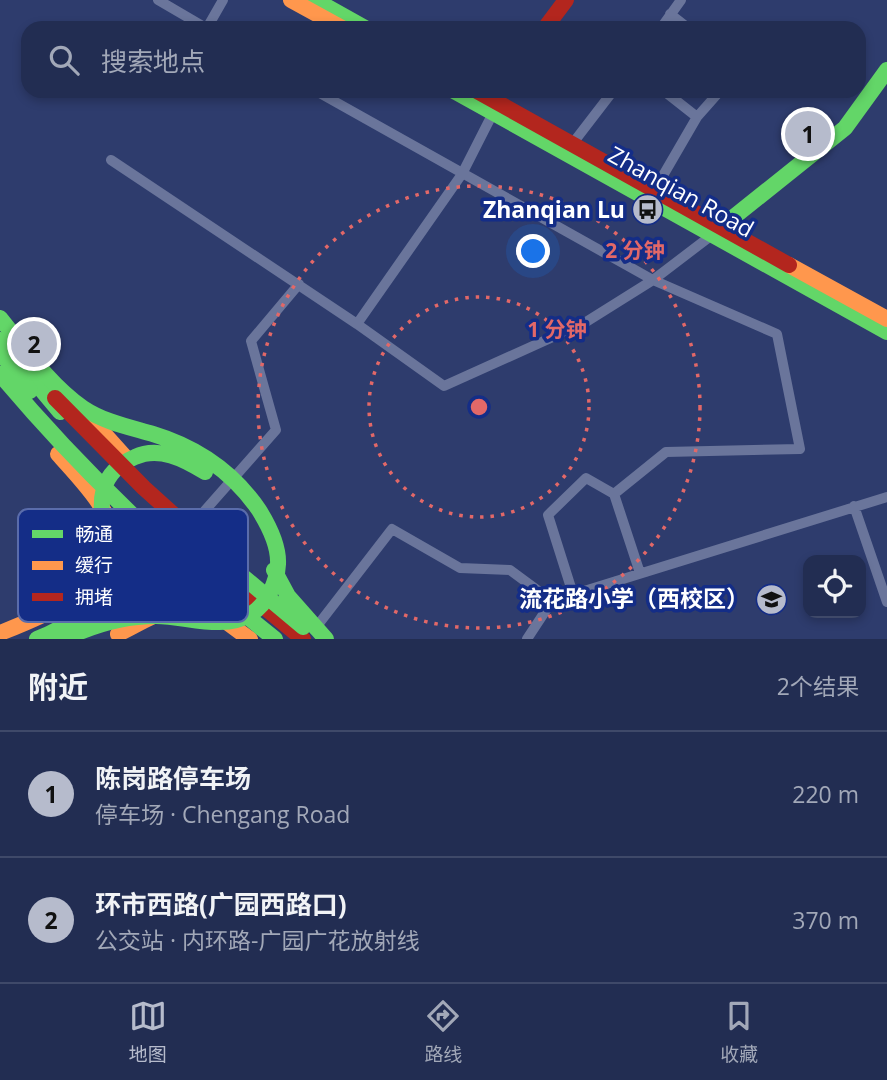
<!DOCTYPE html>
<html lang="zh">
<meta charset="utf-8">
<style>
:root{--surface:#222d52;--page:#2e395c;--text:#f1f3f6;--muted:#a2a8b8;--line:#3f4969;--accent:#b6bbcc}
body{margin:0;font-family:"Open Sans","Noto Sans SC",sans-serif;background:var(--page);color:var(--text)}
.controls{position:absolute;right:21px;bottom:21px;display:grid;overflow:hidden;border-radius:14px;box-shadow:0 4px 10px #0003}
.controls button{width:63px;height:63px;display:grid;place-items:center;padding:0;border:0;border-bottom:2px solid var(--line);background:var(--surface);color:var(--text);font:35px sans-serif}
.you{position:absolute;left:534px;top:252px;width:24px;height:24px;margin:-18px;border:5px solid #fff;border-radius:50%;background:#1a73e8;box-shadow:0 0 0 10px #1a73e833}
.badge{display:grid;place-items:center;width:46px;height:46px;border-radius:50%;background:var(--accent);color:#111;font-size:23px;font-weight:700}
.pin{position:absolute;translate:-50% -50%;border:4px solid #fff;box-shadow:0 2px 7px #0006}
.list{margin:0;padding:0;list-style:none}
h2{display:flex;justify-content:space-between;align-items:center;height:91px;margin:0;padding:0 28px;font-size:30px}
h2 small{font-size:23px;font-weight:400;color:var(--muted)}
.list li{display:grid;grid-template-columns:46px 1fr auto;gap:21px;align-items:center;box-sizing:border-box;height:126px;padding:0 28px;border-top:2px solid var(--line)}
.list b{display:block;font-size:26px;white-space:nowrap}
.list p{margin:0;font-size:23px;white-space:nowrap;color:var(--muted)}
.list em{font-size:23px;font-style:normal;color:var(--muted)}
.icon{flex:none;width:38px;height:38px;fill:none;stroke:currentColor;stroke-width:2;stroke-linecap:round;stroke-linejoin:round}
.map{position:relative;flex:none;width:887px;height:639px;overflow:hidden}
.search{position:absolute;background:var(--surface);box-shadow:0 4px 10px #0003;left:21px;right:21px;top:21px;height:77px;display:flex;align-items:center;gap:18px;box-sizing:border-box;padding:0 24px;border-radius:21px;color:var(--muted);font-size:26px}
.sheet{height:343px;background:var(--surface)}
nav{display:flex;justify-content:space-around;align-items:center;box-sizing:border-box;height:98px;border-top:2px solid var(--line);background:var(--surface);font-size:19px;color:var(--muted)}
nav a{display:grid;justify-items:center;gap:4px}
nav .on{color:var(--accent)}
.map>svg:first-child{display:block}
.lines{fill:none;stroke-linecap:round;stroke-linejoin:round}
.street{stroke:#6a759b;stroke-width:10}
.fast{stroke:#63d668;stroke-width:16}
.slow{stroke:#ff974d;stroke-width:16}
.jam{stroke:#b3261e;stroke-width:16}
.fast-bridge{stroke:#63d668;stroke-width:16}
.jam-bridge{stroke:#b3261e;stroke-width:16}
.ring{fill:none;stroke:#e26868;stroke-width:3.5;stroke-dasharray:3.5 7}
.labels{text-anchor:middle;stroke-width:7;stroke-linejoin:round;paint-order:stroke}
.street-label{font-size:23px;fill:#fff;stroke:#142d87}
.poi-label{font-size:23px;font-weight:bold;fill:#fff;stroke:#142d87;text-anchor:end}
.key{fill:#142d87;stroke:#5a6cab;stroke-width:2}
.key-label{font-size:19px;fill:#fff}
.centre{fill:#e26868;stroke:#142d87;stroke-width:3.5}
.ring-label{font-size:21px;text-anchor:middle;font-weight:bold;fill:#e26868;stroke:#142d87;stroke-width:7;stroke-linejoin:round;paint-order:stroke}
</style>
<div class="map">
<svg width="887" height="639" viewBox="0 0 887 639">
<rect width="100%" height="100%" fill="#2e3c6d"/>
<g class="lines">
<path class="street" d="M158,0L206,28
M670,14L688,28
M207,28L223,0
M661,28L681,0
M316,91L653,280L712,235
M664,91L697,117
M573,143L613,91
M111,160L357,324L462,174L493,113
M646,187L661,179L697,117L720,91
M357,324L444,386L586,322L653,280L777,334L800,449L666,452L614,494L640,573
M854,506L887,602
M193,524L276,430L251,341L299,284
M573,594L548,515L586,478L614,494
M314,630L392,529L460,568L510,570L552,601L887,497
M527,639L552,601"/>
<path class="fast" d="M315,0L365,28
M454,91L887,332
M715,232L845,128L887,70
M0,340L60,412
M147,613C175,593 192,583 195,546"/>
<path class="slow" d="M291,0L342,28
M789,265L887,319
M82,409L126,458
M0,633C33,620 117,588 115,544C114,512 78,477 58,454
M118,634C141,623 178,598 205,609C221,616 235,629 250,639"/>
<path class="jam" d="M545,28L566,0
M477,91L789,265
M99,583L138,561L180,550
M252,597L303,639"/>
<path class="fast-bridge" d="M0,318C25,349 50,385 83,408C104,422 129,427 153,434C196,447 233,472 259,510C269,526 279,545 278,564C277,583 267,604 251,614C222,631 187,616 156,616C124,616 93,625 64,639
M0,352L30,391
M0,374C83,473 174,559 275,639
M234,569L303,627
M274,570L288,596L326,639
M37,639C62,629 91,613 102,586C119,541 74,483 135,457C159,446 184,459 205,472"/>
<path class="jam-bridge" d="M55,398L144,488L234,569"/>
</g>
<g class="ring">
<circle cx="479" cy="407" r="110"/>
<circle cx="479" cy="407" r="221"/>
</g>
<defs>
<symbol id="bus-disc" viewBox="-11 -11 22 22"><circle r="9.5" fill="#b6bbcc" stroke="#142d87"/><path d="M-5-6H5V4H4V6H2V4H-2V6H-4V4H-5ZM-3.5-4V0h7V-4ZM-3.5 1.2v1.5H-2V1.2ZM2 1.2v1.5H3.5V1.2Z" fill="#111"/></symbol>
<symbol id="school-disc" viewBox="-11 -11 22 22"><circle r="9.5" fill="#b6bbcc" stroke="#142d87"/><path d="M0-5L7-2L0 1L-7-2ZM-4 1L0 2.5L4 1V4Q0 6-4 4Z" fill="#111"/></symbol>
</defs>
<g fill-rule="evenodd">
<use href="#bus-disc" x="630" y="192" width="35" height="35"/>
<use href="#school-disc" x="754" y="582" width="35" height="35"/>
</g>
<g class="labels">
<g class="street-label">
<text transform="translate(681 192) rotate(29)" y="8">Zhanqian Road</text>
</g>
<g class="poi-label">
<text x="625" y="218">Zhanqian Lu</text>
<text x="749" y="607">流花路小学（西校区）</text>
</g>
</g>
<rect x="18" y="509" width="230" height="113" rx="10" class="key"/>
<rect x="32" y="530" width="31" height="8" fill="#63d668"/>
<rect x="32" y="561" width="31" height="9" fill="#ff974d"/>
<rect x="32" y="593" width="31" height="8" fill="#b3261e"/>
<g class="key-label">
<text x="75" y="541">畅通</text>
<text x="75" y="572">缓行</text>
<text x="75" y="604">拥堵</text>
</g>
<circle cx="479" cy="407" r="10" class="centre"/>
<g class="ring-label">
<text x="635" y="258">2 分钟</text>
<text x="557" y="337">1 分钟</text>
</g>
</svg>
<div class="controls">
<button><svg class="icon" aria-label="locate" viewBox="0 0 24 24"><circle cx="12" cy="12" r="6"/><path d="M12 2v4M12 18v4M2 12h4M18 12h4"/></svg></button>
</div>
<div class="you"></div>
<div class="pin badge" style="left:808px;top:134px">1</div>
<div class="pin badge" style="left:34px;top:344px">2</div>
<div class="search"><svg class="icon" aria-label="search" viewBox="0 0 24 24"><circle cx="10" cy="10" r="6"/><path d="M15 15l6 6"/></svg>搜索地点</div>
</div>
<section class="sheet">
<h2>附近<small>2个结果</small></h2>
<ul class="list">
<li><span class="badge">1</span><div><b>陈岗路停车场</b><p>停车场 · Chengang Road</p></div><em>220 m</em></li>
<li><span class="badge">2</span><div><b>环市西路(广园西路口)</b><p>公交站 · 内环路-广园广花放射线</p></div><em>370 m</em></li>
</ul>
</section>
<nav>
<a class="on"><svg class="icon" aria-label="map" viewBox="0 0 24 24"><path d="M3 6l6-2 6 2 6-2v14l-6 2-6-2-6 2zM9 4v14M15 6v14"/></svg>地图</a>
<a><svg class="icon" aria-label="directions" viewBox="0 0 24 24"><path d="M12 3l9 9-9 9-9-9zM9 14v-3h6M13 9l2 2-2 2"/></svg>路线</a>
<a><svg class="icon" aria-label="saved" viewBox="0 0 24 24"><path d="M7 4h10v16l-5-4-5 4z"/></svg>收藏</a>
</nav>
